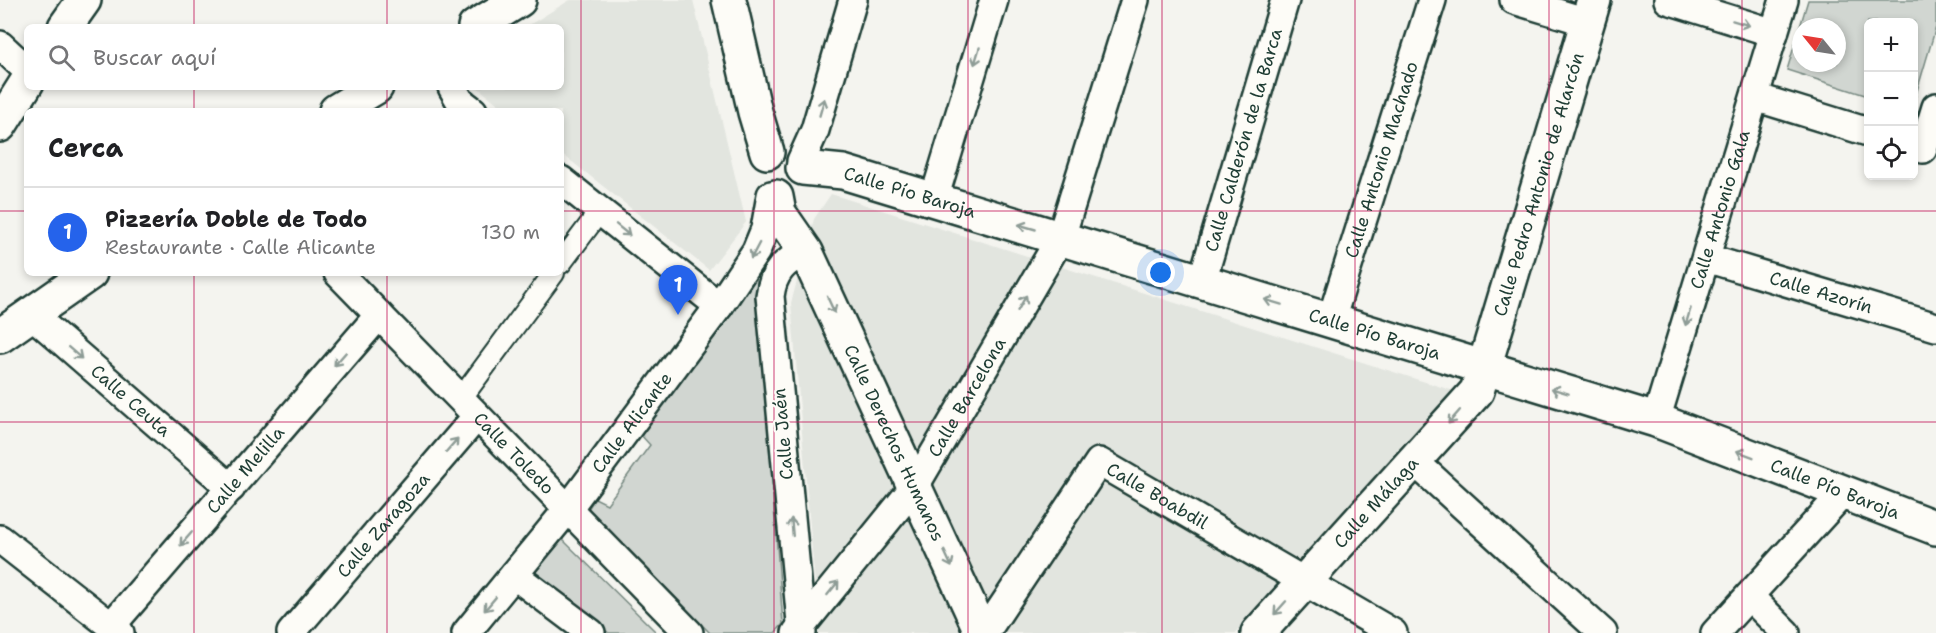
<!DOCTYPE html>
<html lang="es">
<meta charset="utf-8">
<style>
:root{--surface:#fff;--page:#f2f2f2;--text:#202124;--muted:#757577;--line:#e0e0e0;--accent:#2563eb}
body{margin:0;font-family:"Shantell Sans",sans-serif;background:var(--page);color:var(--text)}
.controls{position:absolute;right:18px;top:18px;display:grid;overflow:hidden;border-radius:9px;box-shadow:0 3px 9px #0003}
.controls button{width:54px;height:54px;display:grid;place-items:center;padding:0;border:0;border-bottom:2px solid var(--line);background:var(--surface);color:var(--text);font:30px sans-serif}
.compass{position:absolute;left:1792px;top:18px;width:54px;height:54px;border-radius:50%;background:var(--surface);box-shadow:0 3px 9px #0003;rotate:300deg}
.you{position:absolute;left:1161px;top:273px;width:21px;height:21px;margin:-15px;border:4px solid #fff;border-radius:50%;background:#1a73e8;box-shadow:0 0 0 9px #1a73e833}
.badge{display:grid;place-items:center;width:39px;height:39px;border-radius:50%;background:var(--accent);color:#fff;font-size:20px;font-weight:700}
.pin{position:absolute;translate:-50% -50px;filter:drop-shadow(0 2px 3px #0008)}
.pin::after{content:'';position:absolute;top:32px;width:21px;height:18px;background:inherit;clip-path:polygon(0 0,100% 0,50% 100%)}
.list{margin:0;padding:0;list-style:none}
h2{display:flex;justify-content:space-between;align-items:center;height:78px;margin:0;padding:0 24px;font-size:26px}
h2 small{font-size:20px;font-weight:400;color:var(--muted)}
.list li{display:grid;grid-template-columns:39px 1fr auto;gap:18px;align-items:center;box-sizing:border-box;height:90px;padding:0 24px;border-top:2px solid var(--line)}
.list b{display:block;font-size:22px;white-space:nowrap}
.list p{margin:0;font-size:20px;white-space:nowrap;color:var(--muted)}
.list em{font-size:20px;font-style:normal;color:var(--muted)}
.icon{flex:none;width:33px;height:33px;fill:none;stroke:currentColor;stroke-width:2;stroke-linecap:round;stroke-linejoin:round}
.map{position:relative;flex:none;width:1936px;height:633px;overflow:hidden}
.search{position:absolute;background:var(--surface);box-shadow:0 3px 9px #0003;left:24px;top:24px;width:540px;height:66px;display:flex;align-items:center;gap:15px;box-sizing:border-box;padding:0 21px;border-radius:9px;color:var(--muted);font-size:22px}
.panel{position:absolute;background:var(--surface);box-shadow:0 3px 9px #0003;left:24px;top:108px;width:540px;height:168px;border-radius:9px}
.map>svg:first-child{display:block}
.built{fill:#e2e5df}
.green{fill:#d1d6d1;stroke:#788a82;stroke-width:1.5;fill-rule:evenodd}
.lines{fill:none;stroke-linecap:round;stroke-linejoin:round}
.pedestrian-casing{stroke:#1f3d34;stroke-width:24}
.minor-casing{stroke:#1f3d34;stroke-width:32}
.tertiary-casing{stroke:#1f3d34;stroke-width:38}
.pedestrian{stroke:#fdfcf7;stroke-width:20}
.minor{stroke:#fdfcf7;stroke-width:27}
.tertiary{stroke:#fdfcf7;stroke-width:33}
.oneway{stroke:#8e9c96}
.grid{fill:none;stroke:#c2185b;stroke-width:1.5;stroke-opacity:0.55}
.labels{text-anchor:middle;stroke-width:4.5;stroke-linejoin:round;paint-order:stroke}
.street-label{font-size:18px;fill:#1f3d34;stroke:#fdfcf7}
</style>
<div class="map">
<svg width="1936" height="633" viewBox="0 0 1936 633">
<rect width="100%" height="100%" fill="#f4f4ef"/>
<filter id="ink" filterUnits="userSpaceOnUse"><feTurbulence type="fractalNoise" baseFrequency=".0167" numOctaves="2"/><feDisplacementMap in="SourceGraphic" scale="12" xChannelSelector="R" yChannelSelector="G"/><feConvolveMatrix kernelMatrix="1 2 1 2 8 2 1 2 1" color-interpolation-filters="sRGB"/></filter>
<g filter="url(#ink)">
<path class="built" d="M570,0H693L746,222L709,270L561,153V111H507L477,87H561V27H526Z
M831,194L1457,392L1236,633H819L791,303L814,219Z"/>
<path class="green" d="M1808,0H1936V27L1914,101V22H1868V96L1787,70ZM1801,27H1837V63H1801Z
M756,274L783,624L775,633H710L588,509L595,498L607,504L650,445L640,434Z
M561,538L657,633H609L531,575Z"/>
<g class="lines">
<defs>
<path id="pedestrian" d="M561,263L600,211
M460,400L554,273"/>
<g id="minor">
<path d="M1514,0L1587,22"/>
<path d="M1668,0L1774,33"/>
<path d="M0,45L27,70"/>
<path d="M452,87L460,101L473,111"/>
<path d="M1755,97L1868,132"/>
<path d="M1923,149L1936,107"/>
<path d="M801,161L815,130L853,0"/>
<path d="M561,180L719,306"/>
<path d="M934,199L994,0"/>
<path id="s1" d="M1706,258L1936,327"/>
<path id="s2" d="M338,273L689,633"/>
<path id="s3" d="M1202,281L1285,0"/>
<path id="s4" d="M31,314L231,488"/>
<path id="s5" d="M1331,320L1432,0"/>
<path id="s6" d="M1656,420L1784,0"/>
<path d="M1415,462L1603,633"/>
<path d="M0,539L120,633"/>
<path d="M514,575L591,633"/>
<path d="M1749,596L1786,633"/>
<path id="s7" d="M111,626L379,315"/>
<path id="s8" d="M291,633L477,416"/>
<path id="s9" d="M466,633L567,510L719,306L756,251L765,229L771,195"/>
<path id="s10" d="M796,633L915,486L1061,237L1135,0"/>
<path d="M802,633L770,296C773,272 784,261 806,252"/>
<path id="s11" d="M985,633L1099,462L1393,633"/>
<path d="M1715,633L1844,492"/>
</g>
<g id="tertiary">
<path d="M729,0L755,112L767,152"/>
<path d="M65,27L84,0"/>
<path d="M475,27L519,0"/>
<path d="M336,111L376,87"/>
<path d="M0,125L27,82"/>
<path id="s12" d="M803,168L843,172L1656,420L1936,528"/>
<path id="s13" d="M776,197L779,213L806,252L982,633"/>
<path d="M0,336L90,273"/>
<path id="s14" d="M1258,633L1477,391L1594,0"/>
</g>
</defs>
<use href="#pedestrian" class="pedestrian-casing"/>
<use href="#minor" class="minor-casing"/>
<use href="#tertiary" class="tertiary-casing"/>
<use href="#pedestrian" class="pedestrian"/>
<use href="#minor" class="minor"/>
<use href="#tertiary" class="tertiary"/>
</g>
<defs><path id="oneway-shaft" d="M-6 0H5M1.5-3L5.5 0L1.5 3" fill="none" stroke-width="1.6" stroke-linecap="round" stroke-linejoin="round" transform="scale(1.5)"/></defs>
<g class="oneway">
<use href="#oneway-shaft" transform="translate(1741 23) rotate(17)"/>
<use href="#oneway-shaft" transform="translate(977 56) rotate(107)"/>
<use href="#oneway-shaft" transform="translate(822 107) rotate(-74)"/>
<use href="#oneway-shaft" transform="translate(1027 227) rotate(-164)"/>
<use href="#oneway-shaft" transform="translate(623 230) rotate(39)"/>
<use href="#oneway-shaft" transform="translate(755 251) rotate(118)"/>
<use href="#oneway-shaft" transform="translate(1273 302) rotate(-163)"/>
<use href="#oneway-shaft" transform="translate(1022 303) rotate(-60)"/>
<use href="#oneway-shaft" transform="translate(831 305) rotate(65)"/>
<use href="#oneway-shaft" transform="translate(1688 317) rotate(107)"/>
<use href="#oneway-shaft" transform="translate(75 353) rotate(41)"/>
<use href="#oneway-shaft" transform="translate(340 359) rotate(131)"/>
<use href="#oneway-shaft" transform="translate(1560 391) rotate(-163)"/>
<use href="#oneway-shaft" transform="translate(1454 417) rotate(131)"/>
<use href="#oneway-shaft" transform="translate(452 445) rotate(-49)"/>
<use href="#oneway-shaft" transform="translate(1745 454) rotate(-159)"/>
<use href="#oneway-shaft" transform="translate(792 527) rotate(-95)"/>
<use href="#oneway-shaft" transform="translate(186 539) rotate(131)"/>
<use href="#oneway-shaft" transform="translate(948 559) rotate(65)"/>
<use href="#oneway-shaft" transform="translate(833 588) rotate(-51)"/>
<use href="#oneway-shaft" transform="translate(490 604) rotate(130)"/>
<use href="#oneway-shaft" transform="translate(1280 608) rotate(132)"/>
</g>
</g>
<path class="grid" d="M194,0V27M387,0V27M581,0V633M774,0V633M968,0V633M1162,0V633M1355,0V633M1549,0V633M1742,0V633M194,87V111M387,87V111M0,211H27M561,211H1936M194,273V633M387,273V633M0,422H1936"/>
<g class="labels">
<g class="street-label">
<text dy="6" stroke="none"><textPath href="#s3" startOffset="147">Calle Calderón de la Barca</textPath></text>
<text dy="6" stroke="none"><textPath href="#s5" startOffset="168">Calle Antonio Machado</textPath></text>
<text dy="6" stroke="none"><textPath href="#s14" startOffset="542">Calle Pedro Antonio de Alarcón</textPath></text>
<text dy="6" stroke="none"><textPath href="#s12" startOffset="110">Calle Pío Baroja</textPath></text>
<text dy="6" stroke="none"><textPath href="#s6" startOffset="220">Calle Antonio Gala</textPath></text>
<text dy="6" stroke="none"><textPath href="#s1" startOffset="120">Calle Azorín</textPath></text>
<text dy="6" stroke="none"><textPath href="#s12" startOffset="596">Calle Pío Baroja</textPath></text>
<text dy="6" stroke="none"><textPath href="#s10" startOffset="292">Calle Barcelona</textPath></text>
<text dy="6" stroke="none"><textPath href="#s4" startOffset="132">Calle Ceuta</textPath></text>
<text dy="6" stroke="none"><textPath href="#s9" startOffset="268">Calle Alicante</textPath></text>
<text transform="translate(783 434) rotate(-95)" y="6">Calle Jaén</text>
<text dy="6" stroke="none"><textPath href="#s13" startOffset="274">Calle Derechos Humanos</textPath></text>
<text dy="6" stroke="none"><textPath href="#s2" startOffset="252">Calle Toledo</textPath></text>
<text dy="6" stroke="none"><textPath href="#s7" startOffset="206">Calle Melilla</textPath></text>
<text dy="6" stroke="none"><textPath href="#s12" startOffset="1082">Calle Pío Baroja</textPath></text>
<text dy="6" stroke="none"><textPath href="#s11" startOffset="273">Calle Boabdil</textPath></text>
<text dy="6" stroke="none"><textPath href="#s14" startOffset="176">Calle Málaga</textPath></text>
<text dy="6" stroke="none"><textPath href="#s8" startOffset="142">Calle Zaragoza</textPath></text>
</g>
</g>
</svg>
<div class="controls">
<button>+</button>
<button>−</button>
<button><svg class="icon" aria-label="locate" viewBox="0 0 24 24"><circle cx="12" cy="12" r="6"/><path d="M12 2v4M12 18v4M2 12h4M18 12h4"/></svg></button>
</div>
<svg class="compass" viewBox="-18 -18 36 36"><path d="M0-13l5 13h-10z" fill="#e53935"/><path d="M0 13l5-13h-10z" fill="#757577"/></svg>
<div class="you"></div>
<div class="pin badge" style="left:678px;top:315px">1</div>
<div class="search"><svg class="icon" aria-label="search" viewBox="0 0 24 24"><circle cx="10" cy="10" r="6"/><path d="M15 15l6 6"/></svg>Buscar aquí</div>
<section class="panel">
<h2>Cerca<small></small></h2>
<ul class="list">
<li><span class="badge">1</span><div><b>Pizzería Doble de Todo</b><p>Restaurante · Calle Alicante</p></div><em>130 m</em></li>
</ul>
</section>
</div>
